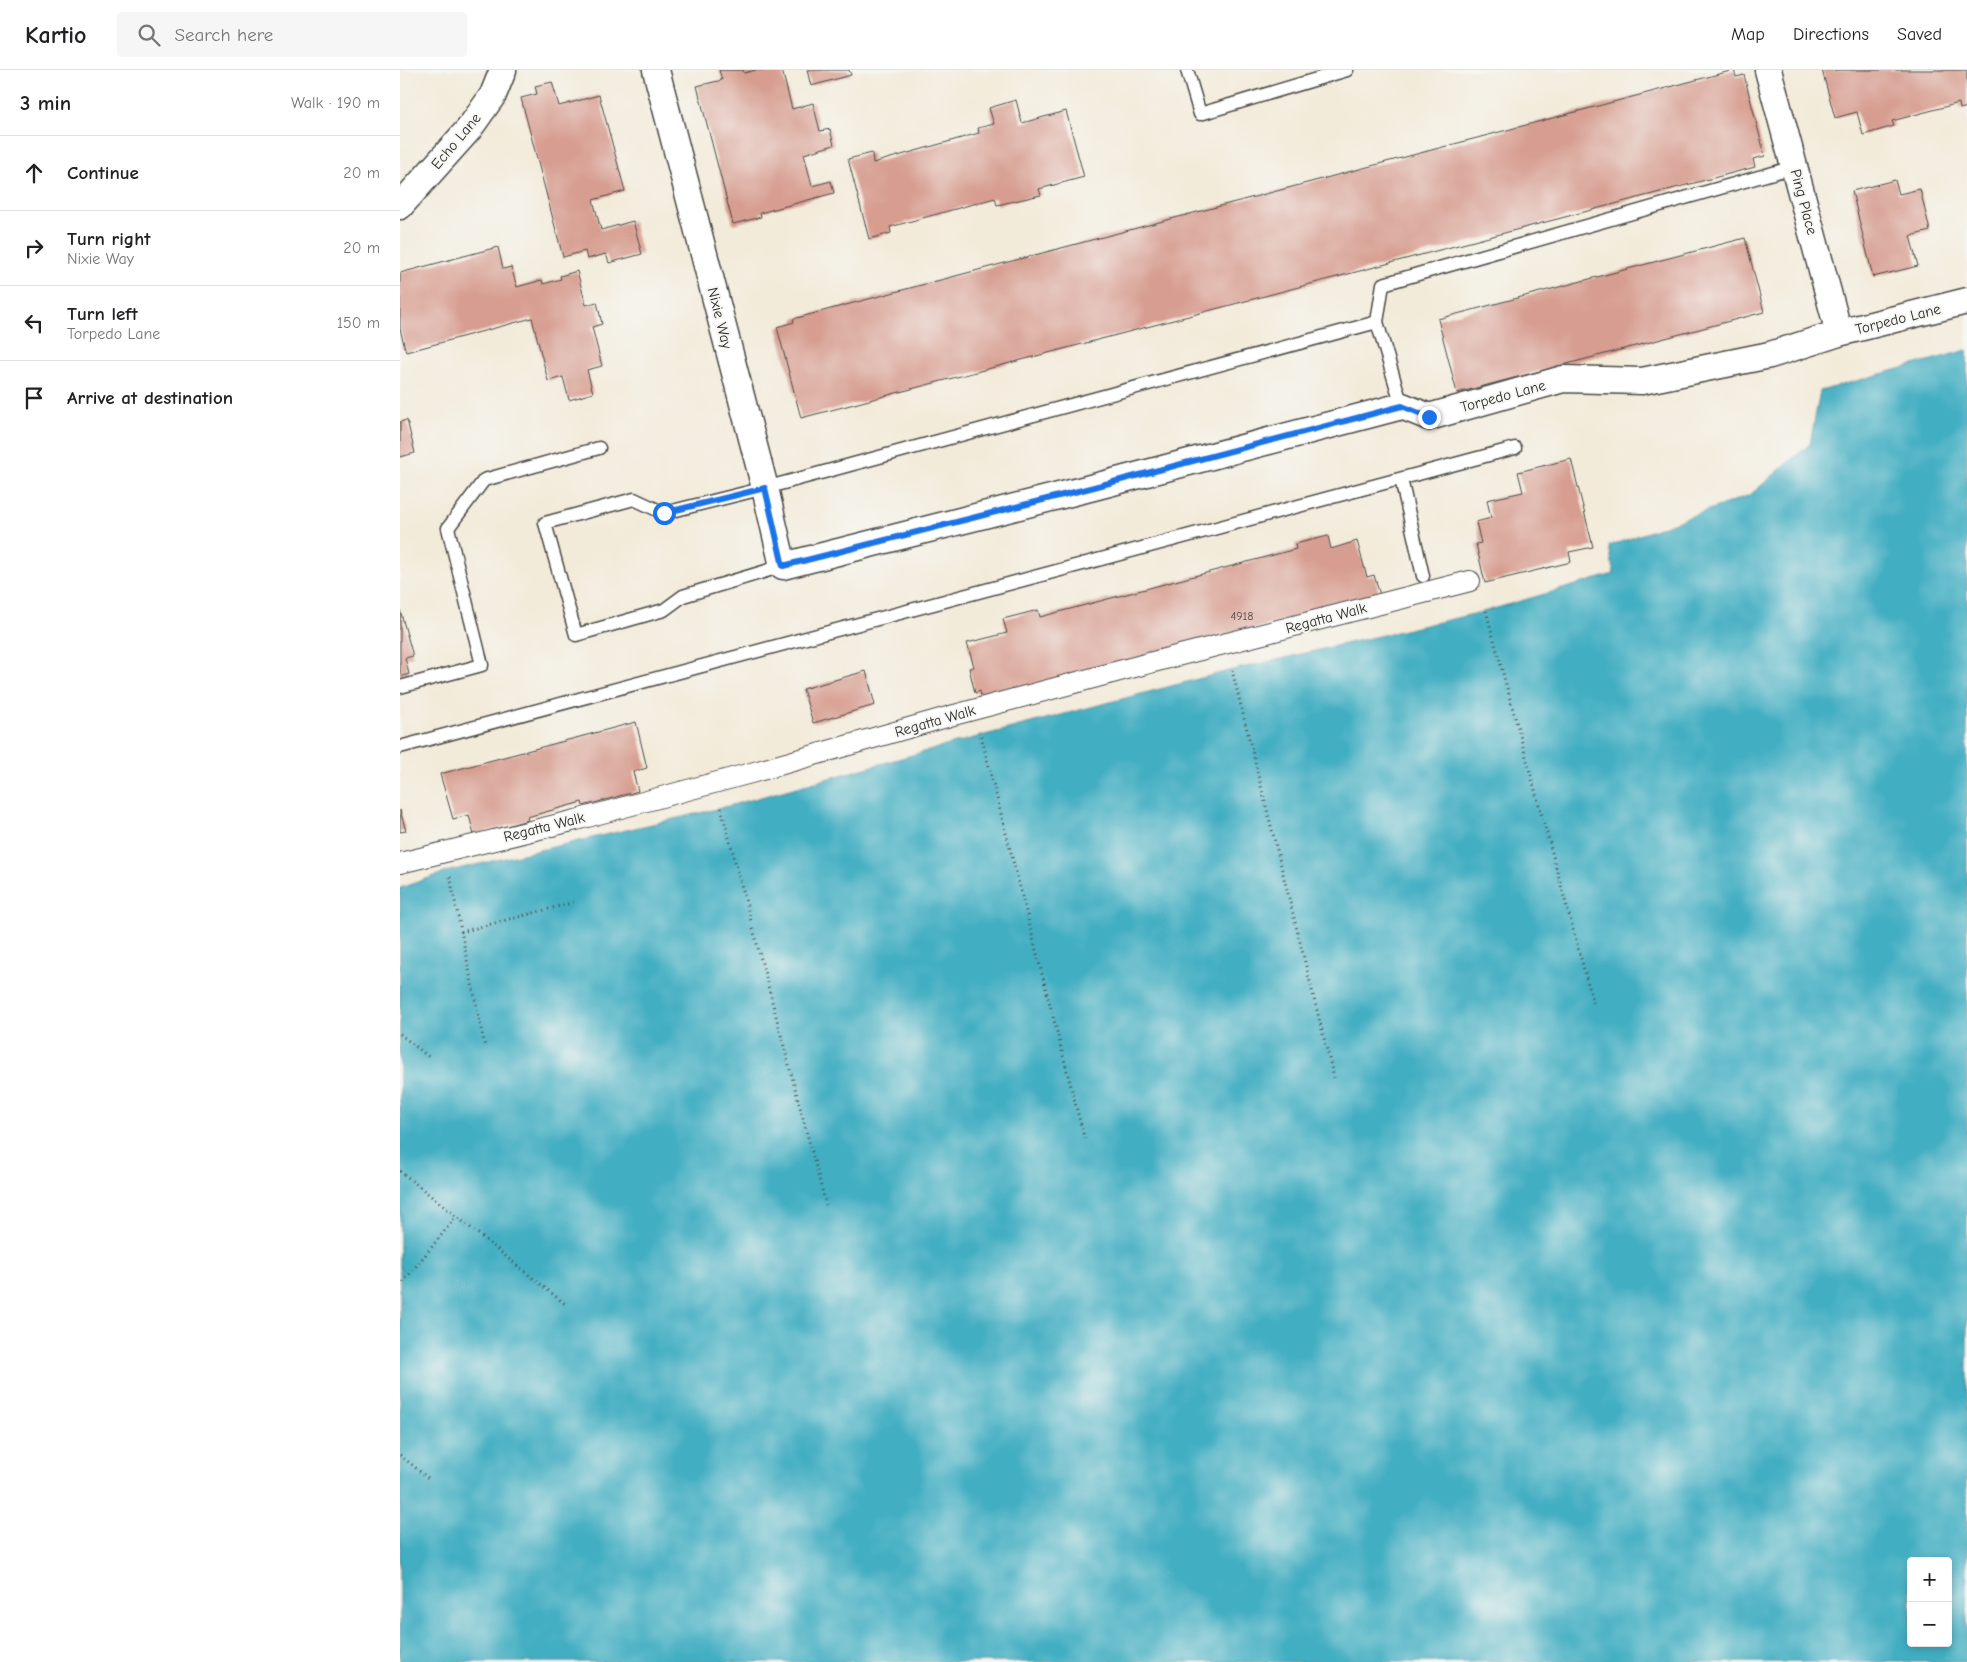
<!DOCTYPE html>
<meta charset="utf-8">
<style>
:root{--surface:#fff;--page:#f6f6f6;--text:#202124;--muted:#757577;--line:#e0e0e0}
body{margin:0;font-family:"Comic Neue",sans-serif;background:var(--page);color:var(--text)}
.controls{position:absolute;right:15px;bottom:15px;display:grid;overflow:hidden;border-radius:5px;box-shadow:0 2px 8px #0003}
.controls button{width:45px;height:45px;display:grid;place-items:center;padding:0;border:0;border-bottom:1px solid var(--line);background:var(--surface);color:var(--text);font:25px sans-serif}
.stop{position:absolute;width:15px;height:15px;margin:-11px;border:4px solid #1a73e8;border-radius:50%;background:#fff}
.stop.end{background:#1a73e8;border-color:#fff;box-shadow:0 1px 5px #0008}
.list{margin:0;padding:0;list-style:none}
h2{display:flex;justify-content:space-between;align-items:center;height:65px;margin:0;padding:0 20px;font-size:21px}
h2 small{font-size:16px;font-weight:400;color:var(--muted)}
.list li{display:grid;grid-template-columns:32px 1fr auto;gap:15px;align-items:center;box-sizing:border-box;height:75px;padding:0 20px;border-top:1px solid var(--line)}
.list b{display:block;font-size:19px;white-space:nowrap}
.list p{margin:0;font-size:16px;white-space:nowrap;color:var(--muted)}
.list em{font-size:16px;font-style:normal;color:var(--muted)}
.icon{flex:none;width:28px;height:28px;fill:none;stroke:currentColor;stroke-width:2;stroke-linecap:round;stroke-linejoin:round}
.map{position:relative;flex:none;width:1567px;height:1592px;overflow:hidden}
header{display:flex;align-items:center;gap:30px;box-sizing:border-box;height:70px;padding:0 25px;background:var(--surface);border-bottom:1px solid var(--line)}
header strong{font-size:24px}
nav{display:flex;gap:28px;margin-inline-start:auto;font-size:18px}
.search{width:350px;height:45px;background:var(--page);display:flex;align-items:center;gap:12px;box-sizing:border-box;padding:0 18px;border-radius:5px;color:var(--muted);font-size:19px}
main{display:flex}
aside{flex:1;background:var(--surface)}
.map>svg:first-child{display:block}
.water{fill:#43aec2;stroke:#376c76;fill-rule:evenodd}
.building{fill:#d79d90}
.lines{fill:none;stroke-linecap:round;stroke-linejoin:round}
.service-casing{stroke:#494845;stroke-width:15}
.pedestrian-casing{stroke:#494845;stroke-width:22}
.minor-casing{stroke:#494845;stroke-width:29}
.path{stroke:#494845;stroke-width:3;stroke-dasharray:1 4;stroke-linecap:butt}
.service{stroke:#fff;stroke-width:12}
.pedestrian{stroke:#fff;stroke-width:20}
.minor{stroke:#fff;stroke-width:26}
.route{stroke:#1a73e8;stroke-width:6}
.labels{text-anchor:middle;stroke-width:4;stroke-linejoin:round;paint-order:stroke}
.number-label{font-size:12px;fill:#564844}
.street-label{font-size:15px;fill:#2b2b2b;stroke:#f6f6f2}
</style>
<header>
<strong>Kartio</strong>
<div class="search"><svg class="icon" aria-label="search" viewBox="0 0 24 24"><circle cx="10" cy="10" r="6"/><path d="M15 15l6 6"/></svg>Search here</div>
<nav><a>Map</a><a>Directions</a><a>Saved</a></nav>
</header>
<main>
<aside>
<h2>3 min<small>Walk · 190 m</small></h2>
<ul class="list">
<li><svg class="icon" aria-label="ahead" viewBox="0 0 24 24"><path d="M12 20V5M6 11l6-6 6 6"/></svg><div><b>Continue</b></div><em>20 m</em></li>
<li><svg class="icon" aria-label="right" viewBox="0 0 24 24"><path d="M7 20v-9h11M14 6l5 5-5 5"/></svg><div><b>Turn right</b><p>Nixie Way</p></div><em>20 m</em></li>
<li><svg class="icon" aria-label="left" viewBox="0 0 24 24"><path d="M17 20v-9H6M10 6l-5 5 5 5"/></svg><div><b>Turn left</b><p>Torpedo Lane</p></div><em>150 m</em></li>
<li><svg class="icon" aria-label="arrive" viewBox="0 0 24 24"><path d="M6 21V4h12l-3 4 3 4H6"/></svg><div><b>Arrive at destination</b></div></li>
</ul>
</aside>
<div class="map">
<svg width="1567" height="1592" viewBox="0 0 1567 1592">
<rect width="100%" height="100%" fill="#f6f6f2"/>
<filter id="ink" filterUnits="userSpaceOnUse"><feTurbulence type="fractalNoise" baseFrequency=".02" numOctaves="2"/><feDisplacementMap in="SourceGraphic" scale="10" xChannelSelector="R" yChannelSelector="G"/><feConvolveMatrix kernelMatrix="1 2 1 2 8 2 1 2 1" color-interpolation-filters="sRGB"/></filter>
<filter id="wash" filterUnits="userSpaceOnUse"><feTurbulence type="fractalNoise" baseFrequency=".0096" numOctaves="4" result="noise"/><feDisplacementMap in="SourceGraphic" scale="20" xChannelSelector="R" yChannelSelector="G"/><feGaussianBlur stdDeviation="1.12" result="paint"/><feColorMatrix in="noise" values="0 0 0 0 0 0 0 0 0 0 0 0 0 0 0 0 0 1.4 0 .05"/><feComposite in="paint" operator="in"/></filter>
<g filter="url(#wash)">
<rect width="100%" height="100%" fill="#f3ebda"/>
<path class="water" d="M1567,280V1592H0V818L49,801L321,738L581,666L832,600L1086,541L1214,504L1209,476L1350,425L1410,374L1420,321ZM1511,1491H1548V1573H1511Z"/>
<g id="blocks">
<path class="building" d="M319,0H343L344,3L356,0H382L392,39L413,33L420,61L430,59L434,75L404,84L412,116L431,111L434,123L360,143L361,147L333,154L297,16L322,10Z
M407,0H449L451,5L411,16Z
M1334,0L1336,7L1344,5L1365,86L1353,89L1355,97L401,348L377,257L394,252L393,249Z
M1422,0H1567V37L1560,39L1559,33L1492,51L1494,56L1463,65L1457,42L1435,48Z
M152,12L159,36L199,25L225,121L193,130L201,160L233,151L242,184L209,193L206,184L187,189L185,181L163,187L121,28L137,24L135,16Z
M616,30L622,53L666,41L684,107L639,119L641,125L597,135L595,128L490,157L491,163L469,169L448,89L472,83L473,93L579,63L578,58L594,54L589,38Z
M1495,110L1499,124L1520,119L1530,161L1510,166L1518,196L1473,207L1452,121Z
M1345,168L1364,242L1057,323L1038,249Z
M98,177L103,199L111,197L117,217L142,210L143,214L161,209L160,206L177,201L186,235L197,232L202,254L192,257L202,296L187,300L193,323L169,330L163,307L148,311L132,248L6,282L0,259V203Z
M7,350L15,383L0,387V352Z
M1171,389L1193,477L1169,482L1171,492L1085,513L1076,474L1081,473L1076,452L1091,448L1087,430L1123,422L1118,402Z
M928,466L931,479L957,471L967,507L974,505L980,525L582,632L580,621L575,623L569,598L574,597L567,573L607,563L603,549L638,540L640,547L896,479L895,474Z
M0,540L13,586L5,588L9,604L0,607Z
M466,601L475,635L413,653L403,619Z
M236,652L247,698L233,702L238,721L183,736L182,732L127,747L128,750L74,765L69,745L53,749L40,704Z
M0,740L6,761L0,762Z"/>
</g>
</g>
<g filter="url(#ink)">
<use href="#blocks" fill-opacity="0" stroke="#494845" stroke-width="1"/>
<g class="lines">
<defs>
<path id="service" d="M787,0L800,44L947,0
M977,252L1002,336
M1001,409L1023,506
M383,496L283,526L264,540L176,565L145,453L234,429L264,443L365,418L977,252L983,214L1394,97
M0,617L82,595L48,458L84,410L199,378
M0,677L1115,378"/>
<path id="pedestrian" d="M0,793L176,750L351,703L554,645L753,592L1070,511"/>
<path id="minor" d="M256,0L365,418L383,496L694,417L1002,336L1029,347L1163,309L1242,311L1370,285L1439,263L1567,231
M1368,0L1439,263
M0,136L69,59L93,25L103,0"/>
</defs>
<use href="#service" class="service-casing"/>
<use href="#pedestrian" class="pedestrian-casing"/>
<use href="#minor" class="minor-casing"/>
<path class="path" d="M1086,541L1194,936
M832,600L934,1008
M581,666L685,1071
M321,738L426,1135
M50,807L85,977
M61,862L175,832
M0,964L30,988
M0,1101L165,1234
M0,1216L56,1147
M0,1385L28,1408"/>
<use href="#service" class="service"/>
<use href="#pedestrian" class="pedestrian"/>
<use href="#minor" class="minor"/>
</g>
</g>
<g class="lines" filter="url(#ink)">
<path class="route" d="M264,443L365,418L383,496L694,417L1002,336L1029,347"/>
</g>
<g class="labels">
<g class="number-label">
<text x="842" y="550">4918</text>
</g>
<g class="street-label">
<text transform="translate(56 71) rotate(-50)" y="5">Echo Lane</text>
<text transform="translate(1404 132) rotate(75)" y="5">Ping Place</text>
<text transform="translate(320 248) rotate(76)" y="5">Nixie Way</text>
<text transform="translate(1498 249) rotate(-14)" y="5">Torpedo Lane</text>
<text transform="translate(1103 326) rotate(-15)" y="5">Torpedo Lane</text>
<text transform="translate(926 548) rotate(-15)" y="5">Regatta Walk</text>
<text transform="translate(535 651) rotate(-16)" y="5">Regatta Walk</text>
<text transform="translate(144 757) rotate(-14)" y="5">Regatta Walk</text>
</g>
</g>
</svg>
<div class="controls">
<button>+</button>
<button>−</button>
</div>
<div class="stop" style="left:264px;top:443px"></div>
<div class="stop end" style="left:1029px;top:347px"></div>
</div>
</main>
